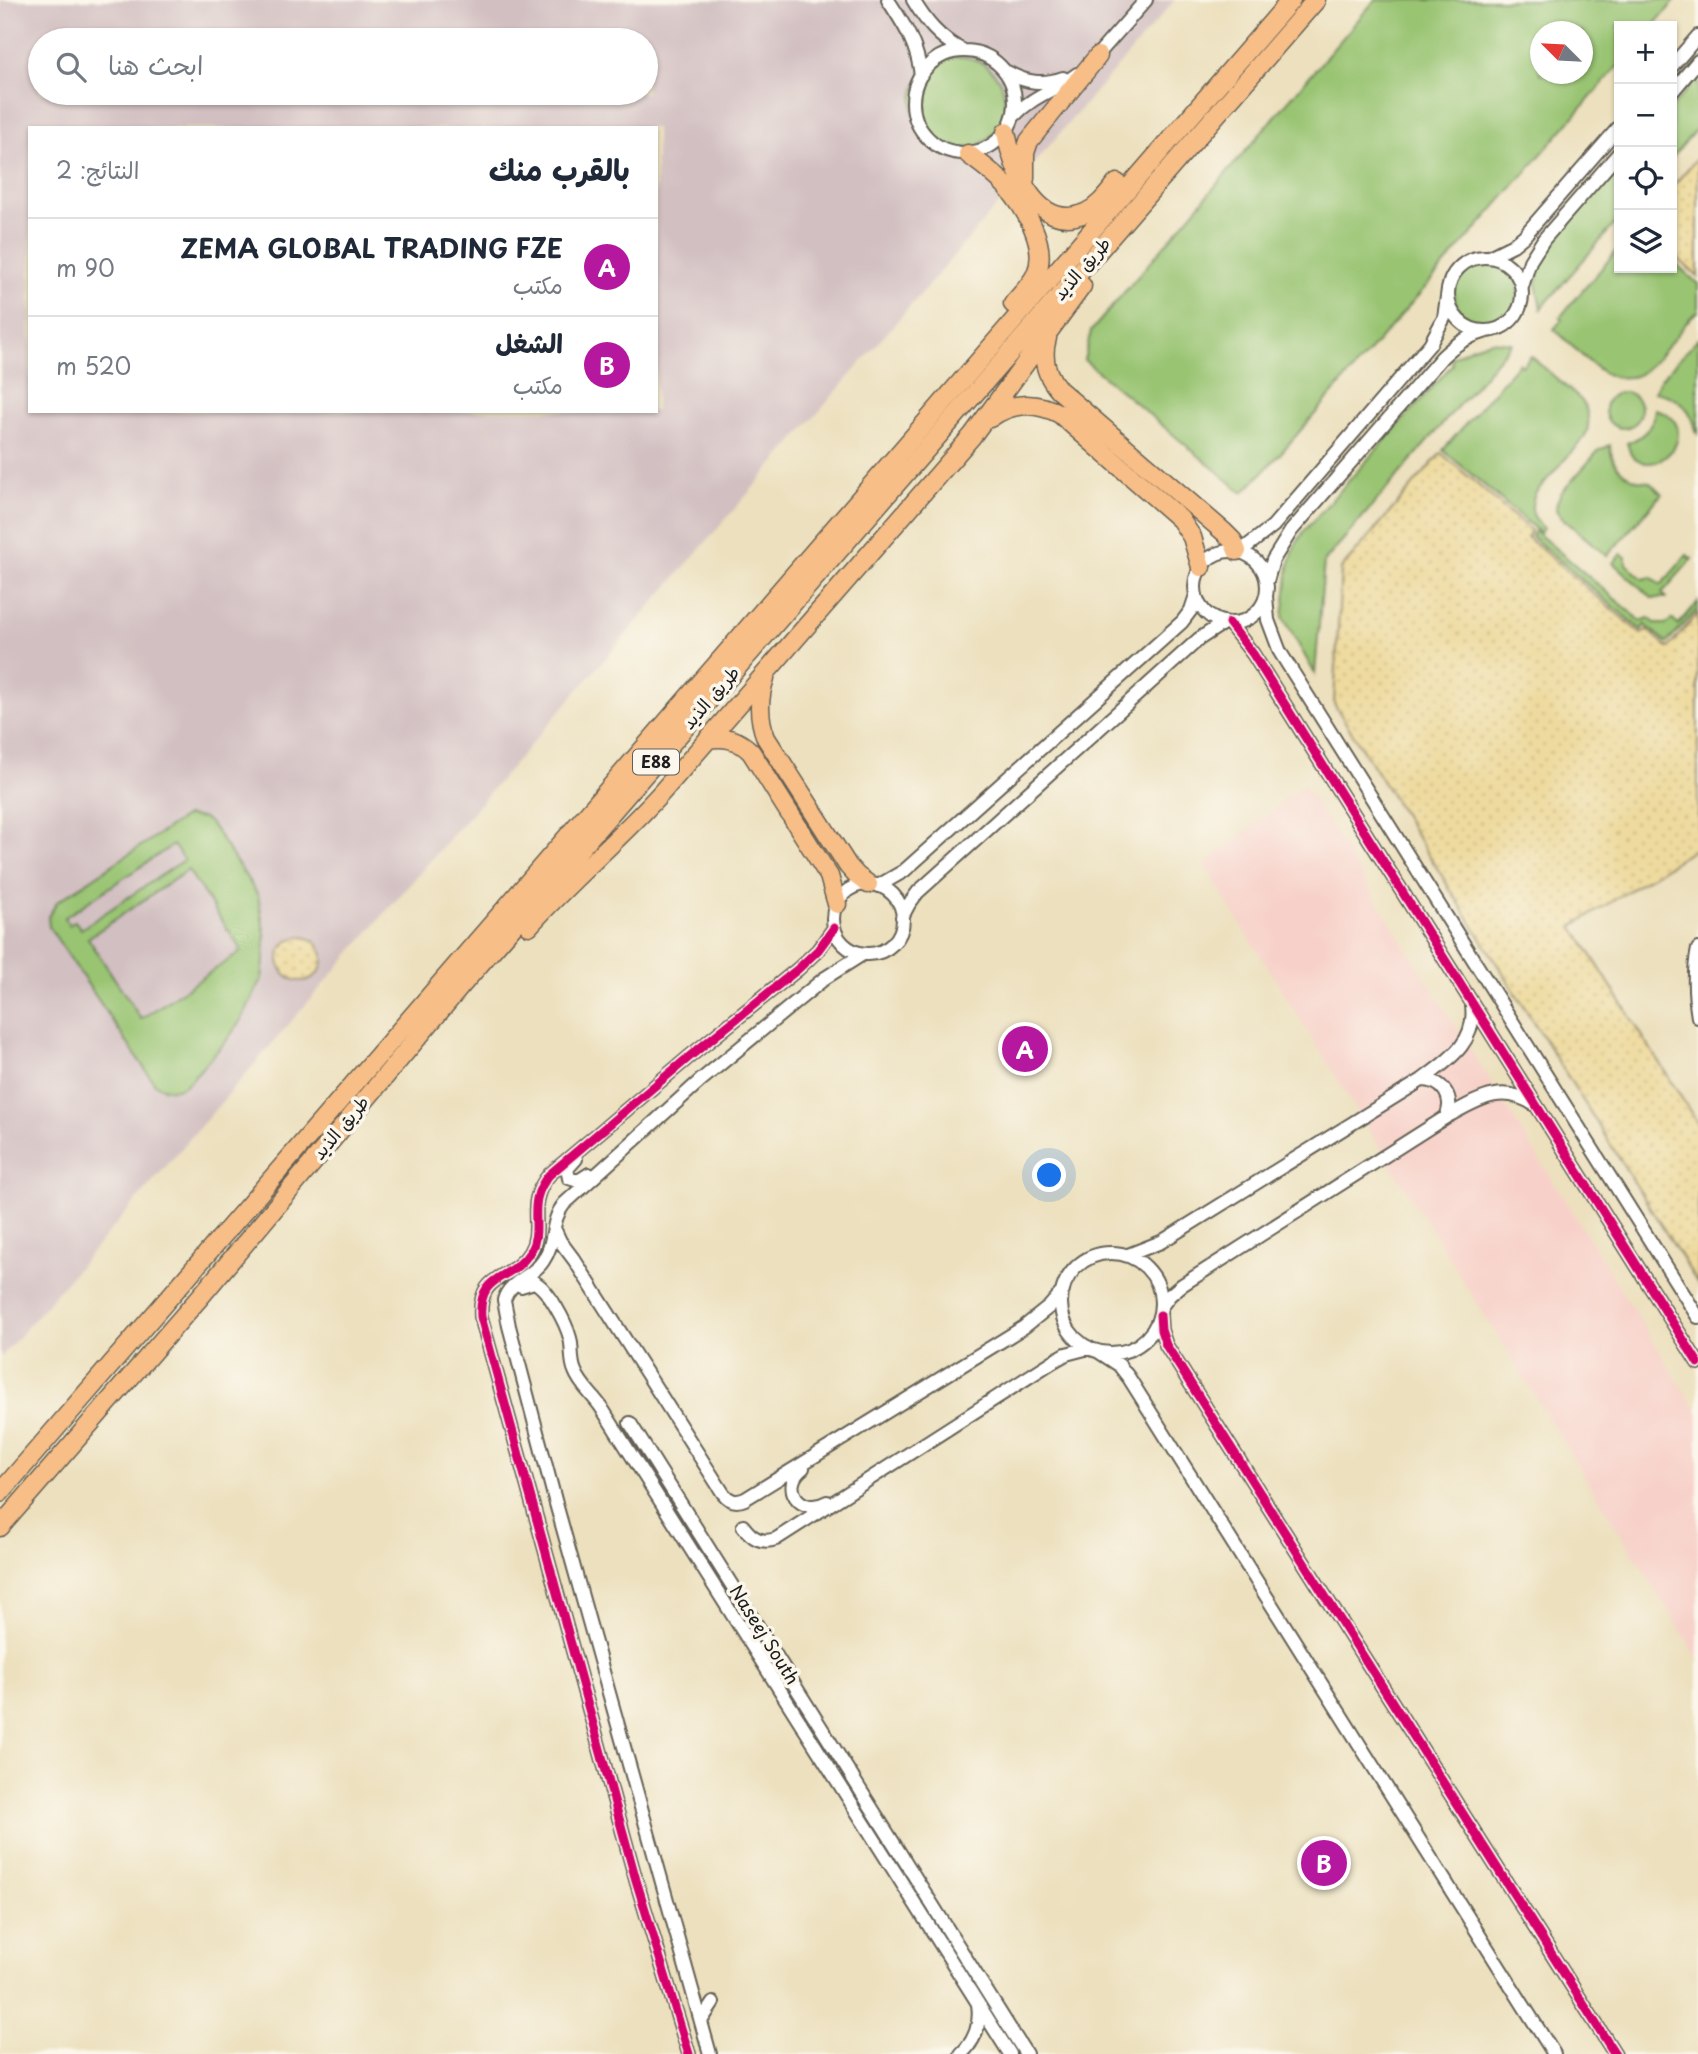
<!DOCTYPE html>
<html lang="ar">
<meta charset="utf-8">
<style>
:root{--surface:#fff;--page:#f2f2f3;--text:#1f2937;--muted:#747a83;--line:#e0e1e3;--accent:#b5179e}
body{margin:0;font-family:"Playpen Sans","Playpen Sans Arabic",sans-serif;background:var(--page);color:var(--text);direction:rtl}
.controls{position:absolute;right:21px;top:21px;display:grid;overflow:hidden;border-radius:0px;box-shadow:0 2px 5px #0004}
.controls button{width:63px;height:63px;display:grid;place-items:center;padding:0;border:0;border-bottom:2px solid var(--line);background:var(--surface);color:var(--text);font:35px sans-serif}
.compass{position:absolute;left:1530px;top:21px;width:63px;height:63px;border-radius:50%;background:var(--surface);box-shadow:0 2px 5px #0004;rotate:294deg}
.you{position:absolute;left:1050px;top:1176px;width:24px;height:24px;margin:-18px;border:5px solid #fff;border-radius:50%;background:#1a73e8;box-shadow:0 0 0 10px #1a73e833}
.badge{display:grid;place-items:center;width:46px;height:46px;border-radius:50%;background:var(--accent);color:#fff;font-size:23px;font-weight:700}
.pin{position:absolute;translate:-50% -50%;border:4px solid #fff;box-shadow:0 2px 7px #0006}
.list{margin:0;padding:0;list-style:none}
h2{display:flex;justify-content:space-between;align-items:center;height:91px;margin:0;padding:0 28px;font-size:30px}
h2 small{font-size:23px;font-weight:400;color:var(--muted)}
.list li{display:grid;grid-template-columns:46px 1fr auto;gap:21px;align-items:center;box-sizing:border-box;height:98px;padding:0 28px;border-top:2px solid var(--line)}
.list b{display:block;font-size:26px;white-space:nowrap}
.list p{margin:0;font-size:23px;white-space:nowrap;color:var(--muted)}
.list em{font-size:23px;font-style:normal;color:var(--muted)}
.icon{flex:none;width:38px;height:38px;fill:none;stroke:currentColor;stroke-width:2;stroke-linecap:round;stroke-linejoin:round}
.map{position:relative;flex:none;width:1698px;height:2054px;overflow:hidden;direction:ltr}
.search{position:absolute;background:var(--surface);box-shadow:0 2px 5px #0004;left:28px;top:28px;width:630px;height:77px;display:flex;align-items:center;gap:18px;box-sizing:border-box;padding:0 24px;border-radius:38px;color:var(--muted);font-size:26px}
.panel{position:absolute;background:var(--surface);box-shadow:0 2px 5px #0004;left:28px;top:126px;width:630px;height:287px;border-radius:0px;direction:rtl}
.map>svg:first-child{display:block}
.built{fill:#f7d1c9}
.industrial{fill:#d2bfc1;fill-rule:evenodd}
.green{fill:#99c472;stroke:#5a7047;stroke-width:2;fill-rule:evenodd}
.sand{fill:url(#sand-dots);stroke:#857b5d;stroke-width:2}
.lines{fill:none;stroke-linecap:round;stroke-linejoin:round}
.minor-casing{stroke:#656155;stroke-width:16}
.highway-casing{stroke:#656155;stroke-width:21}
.minor{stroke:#fff;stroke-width:12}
.highway{stroke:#f7be87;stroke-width:18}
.cycleway-casing{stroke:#fbf7ec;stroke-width:13}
.cycleway{stroke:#d6006c;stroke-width:9}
.labels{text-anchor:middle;stroke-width:7;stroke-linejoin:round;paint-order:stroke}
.shield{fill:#fbf7ec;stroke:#5f5e5a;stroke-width:2}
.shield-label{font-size:16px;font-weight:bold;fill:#1c1c1c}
.street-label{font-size:18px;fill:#1c1c1c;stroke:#fbf7ec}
</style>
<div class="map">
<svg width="1698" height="2054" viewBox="0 0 1698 2054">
<defs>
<pattern id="sand-dots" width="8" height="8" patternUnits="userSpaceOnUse" patternTransform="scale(1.75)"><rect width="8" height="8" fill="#eeda9e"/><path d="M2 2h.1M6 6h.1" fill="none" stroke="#ccba88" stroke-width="1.8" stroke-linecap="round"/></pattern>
</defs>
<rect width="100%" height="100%" fill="#fbf7ec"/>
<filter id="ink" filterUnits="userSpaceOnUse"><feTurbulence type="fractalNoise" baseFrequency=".0143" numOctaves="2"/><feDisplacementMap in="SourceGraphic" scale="14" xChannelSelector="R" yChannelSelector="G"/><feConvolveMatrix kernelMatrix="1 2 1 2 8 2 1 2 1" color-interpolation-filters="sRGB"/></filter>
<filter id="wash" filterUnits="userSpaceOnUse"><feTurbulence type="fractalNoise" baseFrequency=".00686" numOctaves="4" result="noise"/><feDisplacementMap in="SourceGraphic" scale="28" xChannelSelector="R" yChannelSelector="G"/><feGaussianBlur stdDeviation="1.57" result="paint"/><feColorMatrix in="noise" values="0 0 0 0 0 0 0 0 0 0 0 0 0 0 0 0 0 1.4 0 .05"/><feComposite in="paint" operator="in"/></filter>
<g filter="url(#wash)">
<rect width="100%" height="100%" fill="#ece0be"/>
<path class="built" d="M1304,784L1698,1413V1658L1204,865Z"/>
<path class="industrial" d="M0,0H1175L0,1358ZM40,40H646V93H40ZM30,128H656V411H30Z"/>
<path class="green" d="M1375,0H1676L1653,26H1619V65L1280,454L1243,493L1084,360L1091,331ZM1540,32H1582V74H1540Z
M913 103a46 46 0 1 1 92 0a46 46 0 1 1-92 0Z
M1698,77V127L1672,158V107Z
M1619,167V219L1541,309C1540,301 1536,290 1537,282C1542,244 1594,196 1619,167Z
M1619,248V268H1672V260L1698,284V312L1692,316C1680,330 1651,371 1635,376C1628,378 1615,378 1608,375C1592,368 1568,341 1554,329L1562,320L1560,317Z
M1454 292a32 32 0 1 1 64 0a32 32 0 1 1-64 0Z
M1698,338V434L1696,432C1693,409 1677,395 1654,392L1660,380Z
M1491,341L1512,343L1324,562L1315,674L1283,617L1289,566L1295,546L1304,531L1452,365L1451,358L1470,348Z
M1531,356L1582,401C1589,413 1591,425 1584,438L1536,492C1529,506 1531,517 1543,528L1540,533L1443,450L1519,363L1522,366Z
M1605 410a18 18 0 1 1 36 0a18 18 0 1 1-36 0Z
M1655,409C1697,420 1674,465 1646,463C1640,462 1636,459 1631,455L1627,443C1644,437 1653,427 1655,409Z
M1610,445C1611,462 1621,474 1637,480C1641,481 1645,481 1648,482C1653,484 1658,490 1662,494L1607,556L1561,517L1556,510L1557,502L1561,493L1598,451Z
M1535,531L1641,621L1649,618L1656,624H1666L1672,619L1678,625L1698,602V609L1667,643L1645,625L1641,630L1531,536Z
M1621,554L1626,557V564L1643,579L1651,577L1661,585L1687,555L1692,559L1662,593L1666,598H1652L1613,563Z
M186,816L203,818L211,824L258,895L265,936L264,960L262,979L241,1020L227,1040L190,1081C179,1092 168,1092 155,1084L49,927L48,917L57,902ZM173,845L184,860L81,929L75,921L69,925L64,918ZM188,870L242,951L141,1019L88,938Z"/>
<path class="sand" d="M1698,157V277L1672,253V187Z
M1441,453L1531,531L1527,537L1641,634L1647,629L1668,648L1698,613V847L1573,926L1698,1124V1284L1334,704L1341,569Z
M279 959a22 22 0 1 1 44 0a22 22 0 1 1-44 0Z"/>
</g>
<g filter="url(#ink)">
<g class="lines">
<defs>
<path id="minor" d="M888,0C905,26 917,44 921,75
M913,0C926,22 939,38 962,50
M913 102a51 51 0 1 1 102 0a51 51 0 1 1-102 0Z
M1093,60L1146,0
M1672,66L1698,36
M1007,72C1026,83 1043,85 1063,78
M1672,92L1698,61
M1014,116C1032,96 1056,90 1077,74
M1489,257L1513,245L1524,236L1619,127
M1448 294a37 37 0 1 1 74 0a37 37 0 1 1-74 0Z
M1522,287L1530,261L1544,239L1619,153
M1195 587a36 36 0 1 1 72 0a36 36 0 1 1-72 0Z
M1241,551L1273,526L1430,344L1444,318L1448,289
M1267,581L1273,560L1291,531L1442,357C1455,344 1468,336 1487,331
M1266,596L1268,620L1280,652L1698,1317
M1229,623L1253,654L1698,1363
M833 919a35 35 0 1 1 70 0a35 35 0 1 1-70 0Z
M878,886L904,871L1182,622L1191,610L1196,595
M902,917L909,904L918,892L1199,639L1225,622
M1698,949C1693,972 1694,993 1698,1017
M1422,1080C1443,1080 1455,1098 1446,1117
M576,1159L567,1169L569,1178L578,1181L589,1174
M554,1228L560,1241L575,1261L723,1493C729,1501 736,1503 745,1499L1024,1327L1049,1307L1063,1291
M1061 1303a50 50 0 1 1 100 0a50 50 0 1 1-100 0Z
M1128,1255L1161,1242L1422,1080C1447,1061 1477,1043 1472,1006
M521,1286L534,1282C548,1288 566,1323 570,1338C573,1349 570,1360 575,1371C580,1385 593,1395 601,1407L1010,2054
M1161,1307L1170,1295L1182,1285L1446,1117C1476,1101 1501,1082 1535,1105
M1160,1315L1161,1330L1166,1345L1615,2054
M1099,1352L1119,1365L1129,1378L1554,2054
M630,1423L1026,2054
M803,1468C779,1486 800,1517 827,1502
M743,1526C752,1538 761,1544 776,1539L1052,1362L1066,1354L1089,1348
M701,2021L713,2003
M689,2054L636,1880L481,1317C478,1271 512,1282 530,1252C545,1227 524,1205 549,1175L689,1057L798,969L818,950L834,928
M710,2054L555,1500L509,1326L504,1300C509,1281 533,1277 543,1261C556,1243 550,1221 564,1204L701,1080L825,978L863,954
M961,2054C976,2040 981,2024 978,2004"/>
<path id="highway" d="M1006,132C1012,168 1037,234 1085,213C1099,207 1108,194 1117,183
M968,154C981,164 994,173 1005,185C1024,206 1049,245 1036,274C1031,285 1021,294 1013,304
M1025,179V153L1029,141L1098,56
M1047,338C1041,358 1046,375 1059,390L1224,532L1233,541L1237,551
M990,418C1012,402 1035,401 1060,414L1180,519L1192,537L1201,567
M765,678C758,699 758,718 766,738L848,866L857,876L868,884
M708,739C725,736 738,739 751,752L829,876L837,904
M529,926C571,879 620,839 662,792L972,436L1082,286
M0,1493L1291,0
M0,1527L200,1297L460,987L1316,0"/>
</defs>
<use href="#minor" class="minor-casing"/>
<use href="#highway" class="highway-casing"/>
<use href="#minor" class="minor"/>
<use href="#highway" class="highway"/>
<defs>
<path id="cycleway" d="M1229,623L1253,654L1698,1363
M1160,1315L1161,1330L1166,1345L1615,2054
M689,2054L636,1880L481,1317C478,1271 512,1282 530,1252C545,1227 524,1205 549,1175L689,1057L798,969L818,950L834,928"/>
</defs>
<use href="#cycleway" class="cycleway-casing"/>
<use href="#cycleway" class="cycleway"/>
</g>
</g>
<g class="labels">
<rect class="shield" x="633" y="749.5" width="46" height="25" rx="5"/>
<g class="shield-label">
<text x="656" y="768">E88</text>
</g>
<g class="street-label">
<text transform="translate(1082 269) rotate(-49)" y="6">طريق الذيد</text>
<text transform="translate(711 698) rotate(-49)" y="6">طريق الذيد</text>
<text transform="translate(341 1128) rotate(-50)" y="6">طريق الذيد</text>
<text transform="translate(764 1635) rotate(58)" y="6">Naseej South</text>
</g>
</g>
</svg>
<div class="controls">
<button>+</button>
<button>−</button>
<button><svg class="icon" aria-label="locate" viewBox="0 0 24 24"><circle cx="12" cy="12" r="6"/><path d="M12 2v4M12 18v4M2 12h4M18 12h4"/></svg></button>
<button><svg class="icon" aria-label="layers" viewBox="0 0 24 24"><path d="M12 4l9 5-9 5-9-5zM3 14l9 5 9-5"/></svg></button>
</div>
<svg class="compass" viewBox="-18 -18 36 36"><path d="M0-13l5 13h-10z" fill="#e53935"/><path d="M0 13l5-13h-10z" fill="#747a83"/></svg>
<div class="you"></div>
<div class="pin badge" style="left:1025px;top:1049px">A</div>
<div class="pin badge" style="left:1324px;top:1863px">B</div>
<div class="search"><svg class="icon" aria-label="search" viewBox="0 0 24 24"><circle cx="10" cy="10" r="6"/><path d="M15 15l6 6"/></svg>ابحث هنا</div>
<section class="panel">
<h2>بالقرب منك<small>النتائج: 2</small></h2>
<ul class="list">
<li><span class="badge">A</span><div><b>ZEMA GLOBAL TRADING FZE</b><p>مكتب</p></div><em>90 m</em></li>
<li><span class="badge">B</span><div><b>الشغل</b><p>مكتب</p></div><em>520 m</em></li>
</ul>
</section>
</div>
